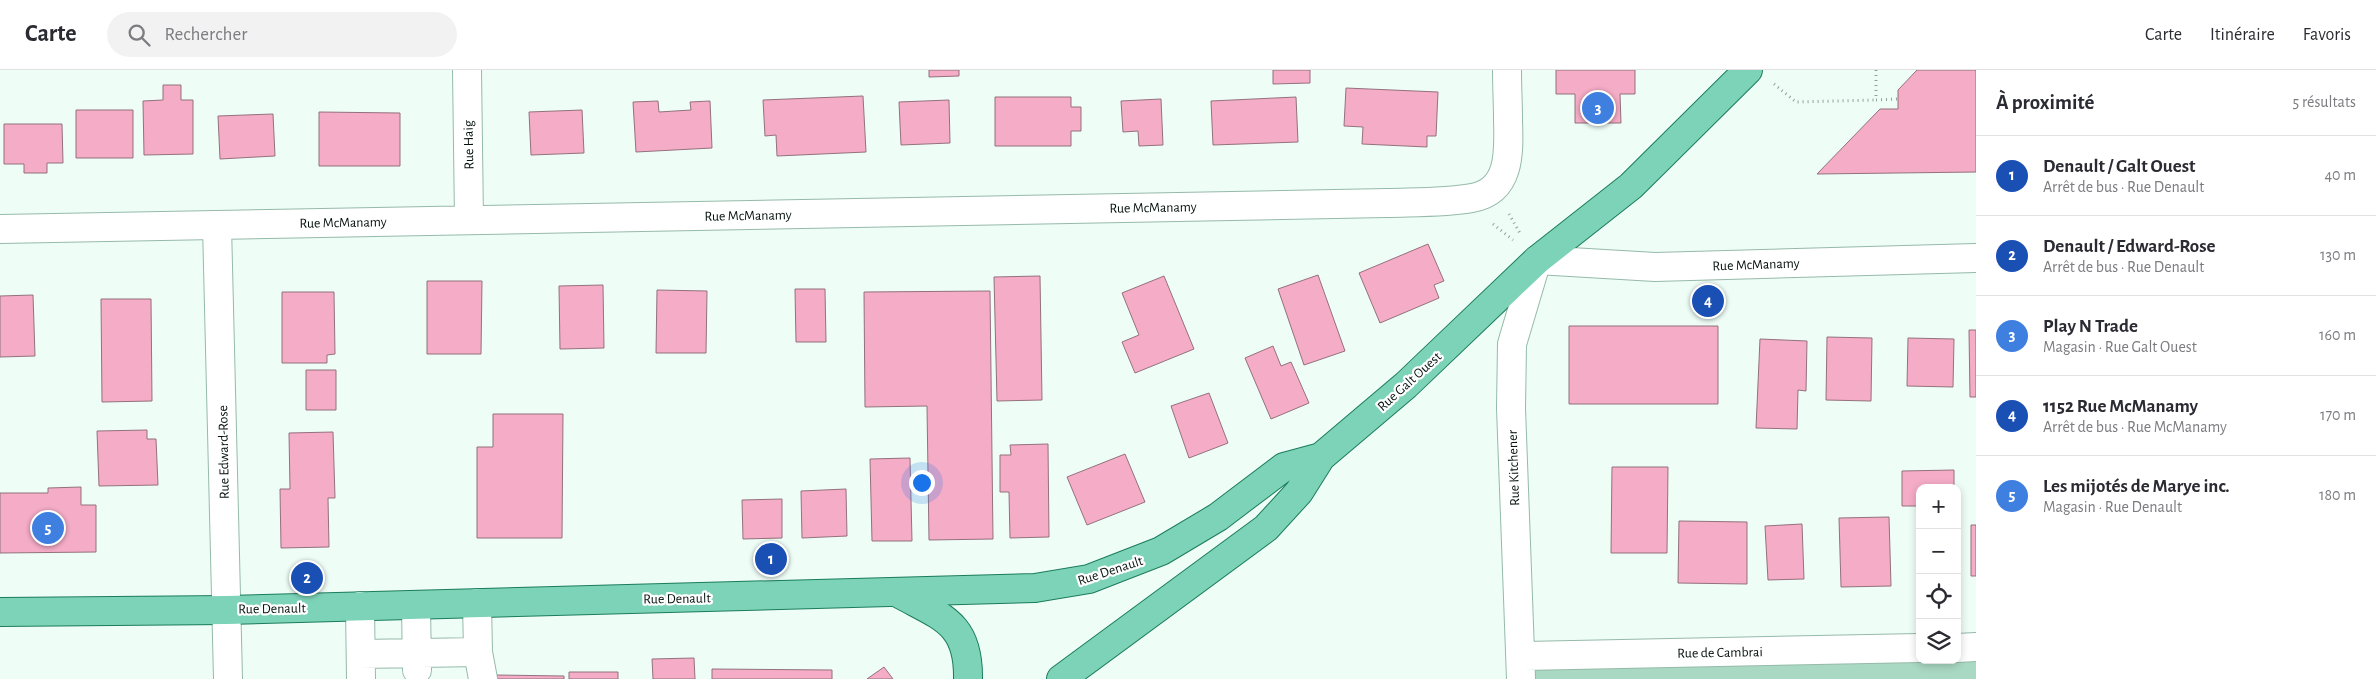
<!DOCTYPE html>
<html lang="fr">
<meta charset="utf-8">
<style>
:root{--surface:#fff;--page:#f2f2f3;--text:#2b2b33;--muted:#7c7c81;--line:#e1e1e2;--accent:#7c3aed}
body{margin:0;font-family:"Alegreya Sans",sans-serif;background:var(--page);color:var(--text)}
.controls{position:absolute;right:15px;bottom:15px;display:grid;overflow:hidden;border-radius:10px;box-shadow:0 2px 8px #0003}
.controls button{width:45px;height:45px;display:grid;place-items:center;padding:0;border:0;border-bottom:1px solid var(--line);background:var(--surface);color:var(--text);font:25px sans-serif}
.you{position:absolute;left:921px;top:412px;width:18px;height:18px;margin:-12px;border:4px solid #fff;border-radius:50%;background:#1a73e8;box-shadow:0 0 0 8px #1a73e833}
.badge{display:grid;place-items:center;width:32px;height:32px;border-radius:50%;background:var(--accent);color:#fff;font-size:16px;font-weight:700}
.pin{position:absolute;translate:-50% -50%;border:2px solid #fff;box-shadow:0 1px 5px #0006}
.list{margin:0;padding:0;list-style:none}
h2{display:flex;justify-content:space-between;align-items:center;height:65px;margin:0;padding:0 20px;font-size:21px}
h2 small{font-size:16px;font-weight:400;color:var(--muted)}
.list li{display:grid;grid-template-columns:32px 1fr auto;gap:15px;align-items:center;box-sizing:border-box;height:80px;padding:0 20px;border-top:1px solid var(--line)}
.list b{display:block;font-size:19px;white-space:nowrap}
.list p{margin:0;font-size:16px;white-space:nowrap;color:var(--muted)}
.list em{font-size:16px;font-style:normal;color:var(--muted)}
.icon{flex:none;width:28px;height:28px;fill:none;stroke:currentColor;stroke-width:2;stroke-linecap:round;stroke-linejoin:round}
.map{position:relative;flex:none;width:1976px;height:609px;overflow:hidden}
header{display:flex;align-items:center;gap:30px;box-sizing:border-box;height:70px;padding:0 25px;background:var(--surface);border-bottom:1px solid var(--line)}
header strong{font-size:24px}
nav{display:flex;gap:28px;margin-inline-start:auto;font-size:18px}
.search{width:350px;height:45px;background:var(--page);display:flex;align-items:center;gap:12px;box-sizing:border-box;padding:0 18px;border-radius:28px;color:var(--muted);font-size:19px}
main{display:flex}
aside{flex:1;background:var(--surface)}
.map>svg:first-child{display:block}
.green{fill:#a9d9c3}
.building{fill:#f5acc6;stroke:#93717d}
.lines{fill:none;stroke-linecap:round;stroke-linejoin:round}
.minor-casing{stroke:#96baa9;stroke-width:30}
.major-casing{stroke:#1b7c5c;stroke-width:30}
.path{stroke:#94a29c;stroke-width:3;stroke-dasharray:1 4;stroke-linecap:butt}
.minor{stroke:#fff;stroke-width:28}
.major{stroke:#7dd3b7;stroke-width:28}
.labels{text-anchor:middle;stroke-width:4.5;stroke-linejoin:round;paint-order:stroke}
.street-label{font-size:14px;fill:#05120d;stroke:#fff}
</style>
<header>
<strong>Carte</strong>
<div class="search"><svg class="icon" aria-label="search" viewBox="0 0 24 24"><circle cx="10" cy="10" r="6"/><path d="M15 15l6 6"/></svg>Rechercher</div>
<nav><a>Carte</a><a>Itinéraire</a><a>Favoris</a></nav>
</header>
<main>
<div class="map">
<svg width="1976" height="609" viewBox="0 0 1976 609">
<rect width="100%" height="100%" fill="#eefdf6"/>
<path class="green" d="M1976,577V609H1521V586L1957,590Z"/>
<path class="building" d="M929,0H959V6L929,7Z
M1273,0H1310V13L1273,14Z
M1556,0H1635V24H1620L1621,53H1575V24H1556Z
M1917,0H1976V102L1817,104L1880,39H1898V20Z
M163,15H181V30H193V84L144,85L143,31L163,30Z
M1346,18L1438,22L1436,66H1427V77L1362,74L1363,57L1344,56Z
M863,26L866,82L777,86L776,65L765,66L763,30Z
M995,27H1071V37H1081V61H1071V76H995Z
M1296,27L1298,72L1213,75L1211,31Z
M1161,29L1163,75L1139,76L1138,61L1123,62L1121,31Z
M949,30L950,73L901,75L899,32Z
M658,31L659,42L691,40L690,32L710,31L712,78L636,82L633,32Z
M76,40H133V88H76Z
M582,40L584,83L531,85L529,42Z
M319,42L400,43V96H319Z
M273,44L275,86L220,89L218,46Z
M4,54H62L63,93H47V103H24V94H4Z
M1428,174L1444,211L1434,215L1439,228L1380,253L1359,203Z
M1318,205L1345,281L1304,295L1278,219Z
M1040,206L1042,330L997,331L994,207Z
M1164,206L1194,279L1135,303L1122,272L1139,265L1122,223Z
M427,211H482L481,284H427Z
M603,215L604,278L560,279L559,216Z
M795,219H825L826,272H796Z
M657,220L707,221L706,283H656Z
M990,221L993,469L929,470L927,336L865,337L864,222Z
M282,222H334L335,284L327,285V293H282Z
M33,225L35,286L0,287V226Z
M101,229H151L152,331L102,332Z
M1569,256H1718V334H1569Z
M1969,260H1976V327H1970Z
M1827,267L1872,268L1871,331L1826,330Z
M1908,268L1954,269L1953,317L1907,316Z
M1760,269L1807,271L1806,321L1798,320L1797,359L1756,358Z
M1273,276L1281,296L1291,292L1309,333L1271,349L1245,288Z
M306,300H336V340H306Z
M1209,323L1228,373L1189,388L1171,336Z
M493,344H563L562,468H477V377H493Z
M147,360V369H156L158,415L99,416L97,361Z
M333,362L335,428H328L329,477L281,478L280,419H290L289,363Z
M1048,374L1049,467L1010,468L1009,422H1000V385H1011L1010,375Z
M1125,384L1145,432L1087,455L1067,407Z
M910,388L912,471H872L870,389Z
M1612,397H1668L1667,483H1611Z
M1954,400V418H1920V436H1902V401Z
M81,417V435H96V482L0,483V423H48V418Z
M846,419L847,466L802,468L801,421Z
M782,429V468L743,469L742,430Z
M1889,447L1891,516L1841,517L1839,448Z
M1679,451L1747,452V514L1678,513Z
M1802,454L1804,509L1768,510L1765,456Z
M1971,455H1976V506H1971Z
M694,588L695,609H653L652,589Z
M884,597L893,609H867Z
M712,599L832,600V609H712Z
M569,602H618V609H569Z
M496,605L564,606V609H496Z"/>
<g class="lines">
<defs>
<path id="minor" d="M467,0L469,150
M217,155L228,609
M0,159L1387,133C1414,132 1444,133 1472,128C1511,121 1509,82 1508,50C1508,33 1507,17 1507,0
M477,533L478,582L483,609
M416,535L417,600
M360,536L361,609
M1957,578L1976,577
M361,584L478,582
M1521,586L1920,578
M1521,609L1511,338L1512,274L1537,190L1655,197L1976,188"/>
<path id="major" d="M898,523C941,547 969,552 968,609
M0,542L227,540L1035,518L1089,509L1161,481L1218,447L1284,397L1321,387
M1061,609L1266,458L1299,422L1321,387L1406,315L1537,190L1631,116L1748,0"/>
</defs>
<use href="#minor" class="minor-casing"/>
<use href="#major" class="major-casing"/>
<path class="path" d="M1876,0V30L1898,29
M1774,14L1796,32L1876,30
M1509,144L1521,165
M1493,154L1513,170"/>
<use href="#minor" class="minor"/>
<use href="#major" class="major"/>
</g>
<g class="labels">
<g class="street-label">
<text transform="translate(468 75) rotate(-91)" y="5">Rue Haig</text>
<text transform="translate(1153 137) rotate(-1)" y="5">Rue McManamy</text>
<text transform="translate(748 145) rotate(-1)" y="5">Rue McManamy</text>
<text transform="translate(343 152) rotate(-1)" y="5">Rue McManamy</text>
<text transform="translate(1756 194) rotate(-2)" y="5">Rue McManamy</text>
<text transform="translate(1409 311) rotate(-42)" y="5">Rue Galt Ouest</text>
<text transform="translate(223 382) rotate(-91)" y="5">Rue Edward-Rose</text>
<text transform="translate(1513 398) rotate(-92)" y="5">Rue Kitchener</text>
<text transform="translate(1110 500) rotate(-18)" y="5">Rue Denault</text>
<text transform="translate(677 528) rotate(-1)" y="5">Rue Denault</text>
<text transform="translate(272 538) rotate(-1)" y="5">Rue Denault</text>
<text transform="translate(1720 582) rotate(-1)" y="5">Rue de Cambrai</text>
</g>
</g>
</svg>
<div class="controls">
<button>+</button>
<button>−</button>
<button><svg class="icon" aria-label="locate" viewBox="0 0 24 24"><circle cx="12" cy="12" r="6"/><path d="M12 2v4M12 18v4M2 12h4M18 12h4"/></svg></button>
<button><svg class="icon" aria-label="layers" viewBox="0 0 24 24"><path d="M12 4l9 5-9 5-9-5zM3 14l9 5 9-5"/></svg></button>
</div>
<div class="you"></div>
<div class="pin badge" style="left:771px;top:489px;background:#1a4fb4">1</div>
<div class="pin badge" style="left:307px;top:508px;background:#1a4fb4">2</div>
<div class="pin badge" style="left:1598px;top:38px;background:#3f7fe0">3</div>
<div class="pin badge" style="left:1708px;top:231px;background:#1a4fb4">4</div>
<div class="pin badge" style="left:48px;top:458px;background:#3f7fe0">5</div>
</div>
<aside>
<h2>À proximité<small>5 résultats</small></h2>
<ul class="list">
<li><span class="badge" style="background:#1a4fb4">1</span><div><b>Denault / Galt Ouest</b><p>Arrêt de bus · Rue Denault</p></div><em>40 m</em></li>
<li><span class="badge" style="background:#1a4fb4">2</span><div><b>Denault / Edward-Rose</b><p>Arrêt de bus · Rue Denault</p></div><em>130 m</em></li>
<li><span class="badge" style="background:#3f7fe0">3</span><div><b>Play N Trade</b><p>Magasin · Rue Galt Ouest</p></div><em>160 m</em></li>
<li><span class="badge" style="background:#1a4fb4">4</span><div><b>1152 Rue McManamy</b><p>Arrêt de bus · Rue McManamy</p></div><em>170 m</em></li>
<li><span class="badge" style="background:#3f7fe0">5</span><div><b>Les mijotés de Marye inc.</b><p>Magasin · Rue Denault</p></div><em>180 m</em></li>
</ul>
</aside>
</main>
